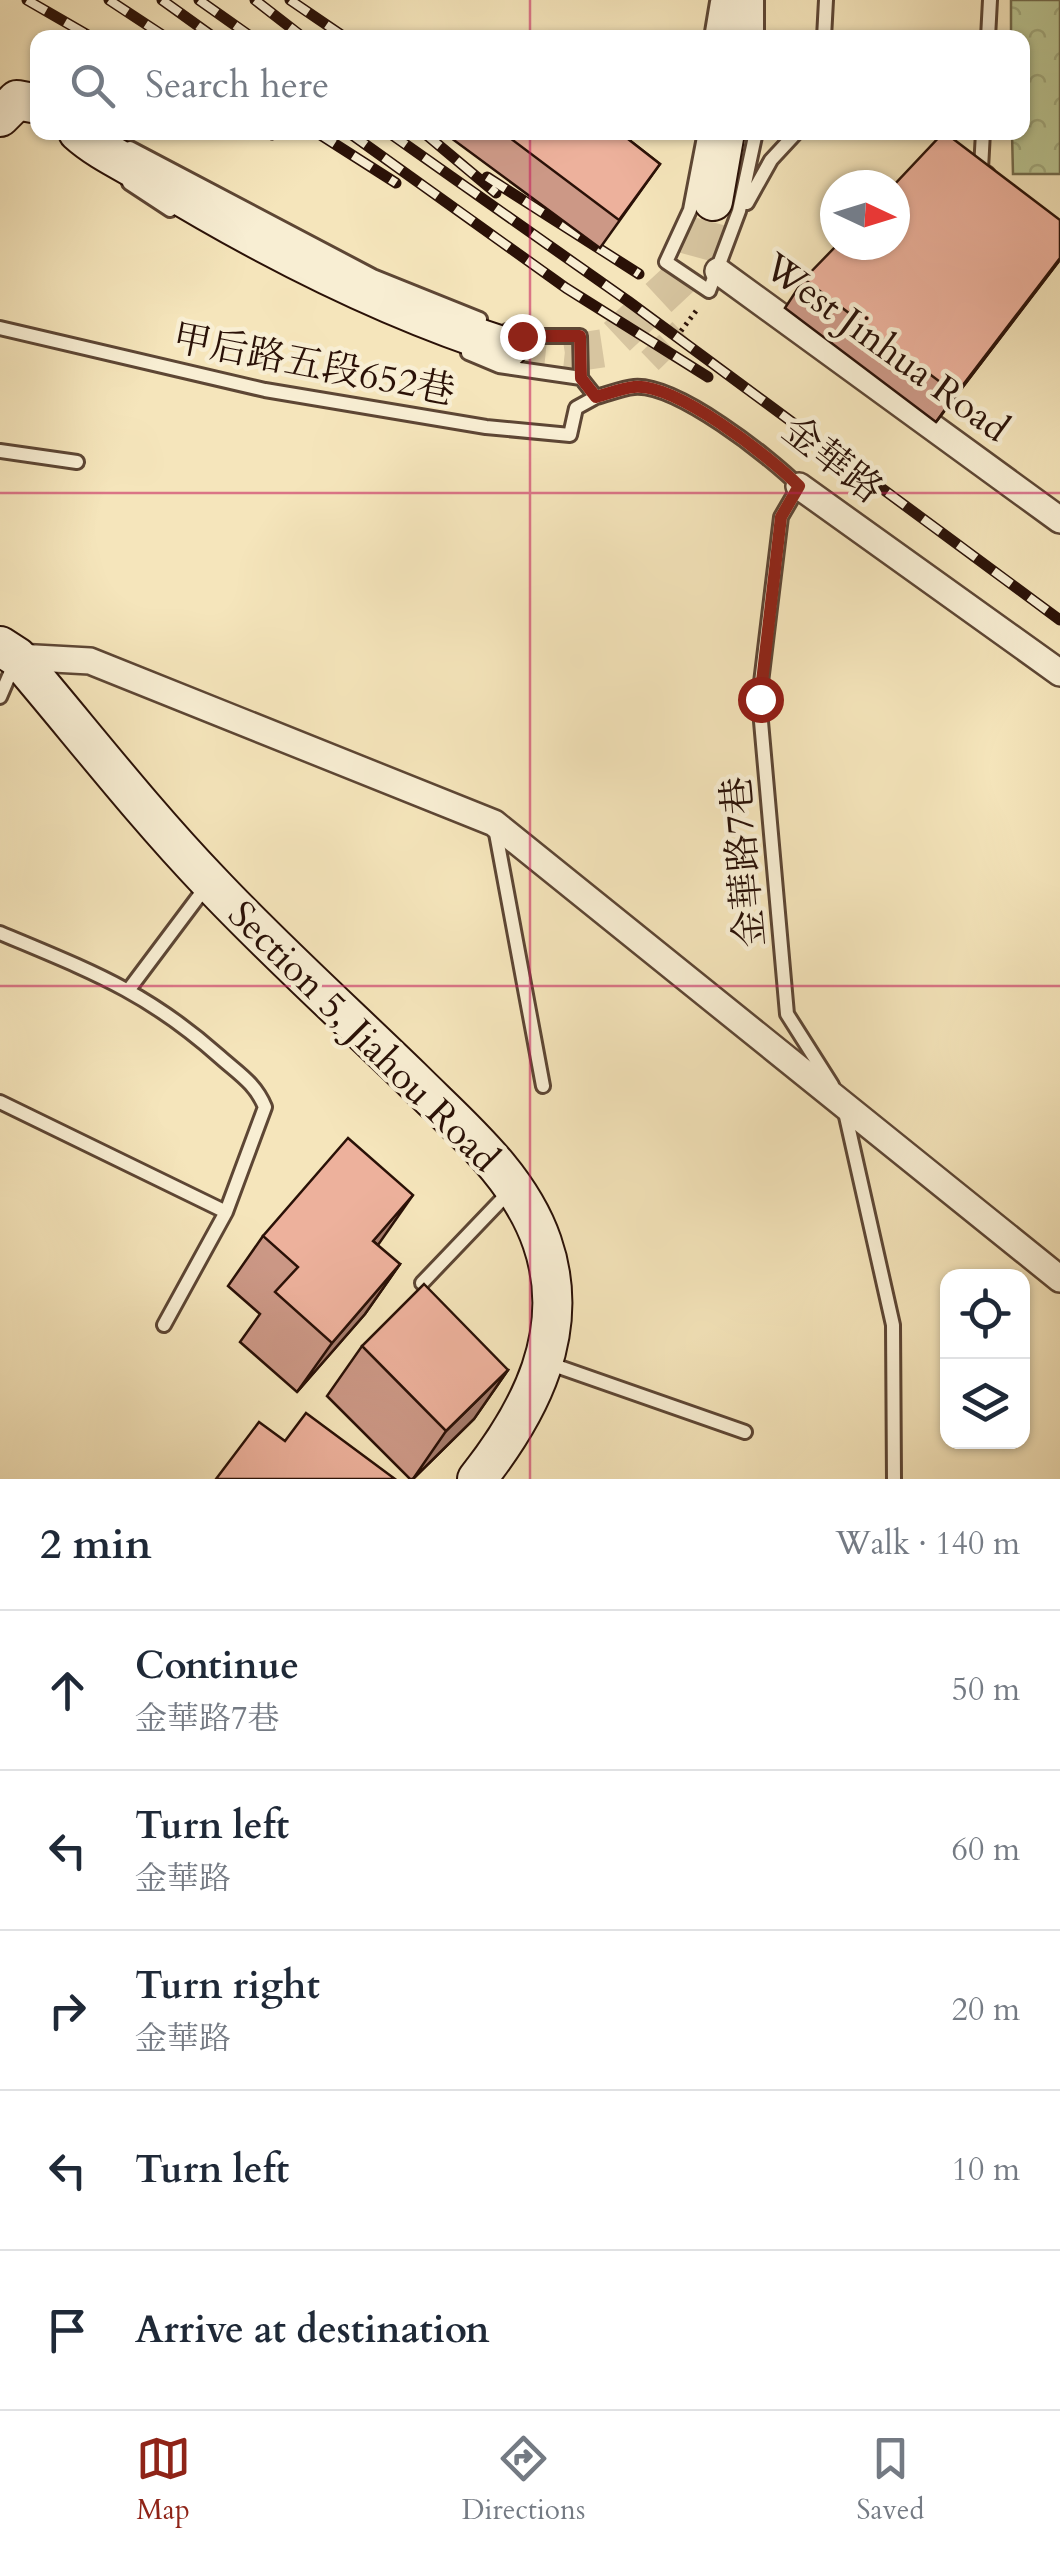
<!DOCTYPE html>
<meta charset="utf-8">
<style>
:root{--surface:#fff;--page:#f2f2f3;--text:#1f2937;--muted:#747a83;--line:#e0e1e3;--accent:#8f2418}
body{margin:0;font-family:Cardo,"Noto Serif TC",serif;background:var(--page);color:var(--text)}
.controls{position:absolute;right:30px;bottom:30px;display:grid;overflow:hidden;border-radius:20px;box-shadow:0 2px 8px #0004}
.controls button{width:90px;height:90px;display:grid;place-items:center;padding:0;border:0;border-bottom:2px solid var(--line);background:var(--surface);color:var(--text);font:50px sans-serif}
.compass{position:absolute;left:820px;top:170px;width:90px;height:90px;border-radius:50%;background:var(--surface);box-shadow:0 2px 8px #0004;rotate:94deg}
.stop{position:absolute;width:30px;height:30px;margin:-22px;border:8px solid #8f2418;border-radius:50%;background:#fff}
.stop.end{background:#8f2418;border-color:#fff;box-shadow:0 2px 10px #0008}
.list{margin:0;padding:0;list-style:none}
h2{display:flex;justify-content:space-between;align-items:center;height:130px;margin:0;padding:0 40px;font-size:42px}
h2 small{font-size:32px;font-weight:400;color:var(--muted)}
.list li{display:grid;grid-template-columns:65px 1fr auto;gap:30px;align-items:center;box-sizing:border-box;height:160px;padding:0 40px;border-top:2px solid var(--line)}
.list b{display:block;font-size:38px;white-space:nowrap}
.list p{margin:0;font-size:32px;white-space:nowrap;color:var(--muted)}
.list em{font-size:32px;font-style:normal;color:var(--muted)}
.icon{flex:none;width:55px;height:55px;fill:none;stroke:currentColor;stroke-width:2;stroke-linecap:round;stroke-linejoin:round}
.map{position:relative;flex:none;width:1060px;height:1479px;overflow:hidden}
.search{position:absolute;background:var(--surface);box-shadow:0 2px 8px #0004;left:30px;right:30px;top:30px;height:110px;display:flex;align-items:center;gap:25px;box-sizing:border-box;padding:0 35px;border-radius:20px;color:var(--muted);font-size:38px}
.sheet{height:930px;background:var(--surface)}
nav{display:flex;justify-content:space-around;align-items:center;box-sizing:border-box;height:140px;border-top:2px solid var(--line);background:var(--surface);font-size:28px;color:var(--muted)}
nav a{display:grid;justify-items:center;gap:5px}
nav .on{color:var(--accent)}
.map>svg:first-child{display:block}
.park{fill:url(#park-crowns);stroke:#726b4c;stroke-width:2.5}
.lines{fill:none;stroke-linecap:round;stroke-linejoin:round}
.street-tunnel{stroke:#d7c5a0;stroke-width:25;stroke-dasharray:25 12;stroke-linecap:butt}
.secondary-tunnel{stroke:#d7c5a0;stroke-width:38;stroke-dasharray:38 19;stroke-linecap:butt}
.lane-casing{stroke:#5d4634;stroke-width:18}
.street-casing{stroke:#5d4634;stroke-width:30}
.secondary-casing{stroke:#2a1107;stroke-width:42}
.path{stroke:#2a1107;stroke-width:5;stroke-dasharray:2.5 5;stroke-linecap:butt}
.lane{stroke:#f8eed3;stroke-width:12}
.street{stroke:#f8eed3;stroke-width:25}
.secondary{stroke:#f8eed3;stroke-width:38}
.rail-casing{stroke:#2a1107;stroke-width:11}
.rail{stroke:#f8eed3;stroke-width:8;stroke-dasharray:22;stroke-linecap:butt}
.wall{fill:#cc9886;stroke:#2a1107;stroke-width:2.5}
.shaded-wall{fill:#a67c6d;stroke:#2a1107;stroke-width:2.5}
.building{fill:#edb19c;stroke:#2a1107;stroke-width:2.5}
.route{stroke:#8f2418;stroke-width:12}
.grid{fill:none;stroke:#c2185b;stroke-width:2.5;stroke-opacity:0.55}
.labels{text-anchor:middle;stroke-width:9;stroke-linejoin:round;paint-order:stroke}
.street-label{font-size:38px;fill:#2a1107;stroke:#f8eed3}
</style>
<div class="map">
<svg width="1060" height="1479" viewBox="0 0 1060 1479">
<defs>
<pattern id="park-crowns" width="20" height="18" patternUnits="userSpaceOnUse" patternTransform="scale(2.5)"><rect width="20" height="18" fill="#bac592"/><path d="M2 6a3 3 0 1 1 6 0M12 15a3 3 0 1 1 6 0" fill="none" stroke="#a0a87c"/></pattern>
</defs>
<rect width="100%" height="100%" fill="#f5e5bb"/>
<filter id="stains"><feTurbulence type="fractalNoise" baseFrequency=".002" numOctaves="4"/><feColorMatrix values="0 0 0 0 .2 0 0 0 0 .09 0 0 0 0 .02 0 0 0 .5 -.17"/></filter>
<radialGradient id="worn" r=".72"><stop offset=".6" stop-color="#630" stop-opacity="0"/><stop offset="1" stop-color="#630" stop-opacity=".3"/></radialGradient>
<path class="park" d="M1011,0H1060V174H1013L1012,133L1022,132V38L1011,37Z"/>
<g class="lines">
<path class="street-tunnel" d="M650,361L681,331"/>
<path class="secondary-tunnel" d="M508,348L565,354L605,348L696,263L713,201"/>
<defs>
<path id="lane" d="M711,38L717,2
M757,38V0
M824,38L826,0
M988,38L990,0
M705,132L690,210L666,262L709,291L739,211L756,132
M983,132L981,169L988,174
M130,148L373,276L480,319
M129,183L170,210
M747,203L771,160L797,132
M0,328L265,390L486,427L570,435L576,408L596,397
M507,331L522,336H580L581,378L596,397C608,394 622,388 634,387C676,383 770,457 799,486L781,517L759,699L787,1014L832,1085
M468,353L499,366L581,378
M0,451L77,462
M0,697L15,662
M495,828L543,1086
M0,933C90,971 146,991 220,1057C239,1074 255,1083 265,1107L226,1212L0,1102
M130,988L208,884
M845,1112L893,1325L894,1479
M422,1283L510,1191
M164,1325L226,1212
M545,1362L745,1432"/>
<path id="street" d="M718,271L1060,520
M799,486L1060,673
M17,657L90,661L494,823L1060,1279"/>
<path id="secondary" d="M732,0V38
M0,117L17,100L38,104
M78,132C100,152 131,165 156,181C266,248 385,309 508,348
M713,201L725,132
M0,646L17,657C81,732 142,811 210,882C274,950 344,1013 411,1078C460,1127 519,1175 542,1242C573,1331 530,1412 477,1479"/>
</defs>
<use href="#lane" class="lane-casing"/>
<use href="#street" class="street-casing"/>
<use href="#secondary" class="secondary-casing"/>
<path class="path" d="M681,331L699,307"/>
<use href="#lane" class="lane"/>
<use href="#street" class="street"/>
<use href="#secondary" class="secondary"/>
<defs>
<path id="rail" d="M27,0L93,38
M109,0L167,38
M162,0L215,38
M199,0L253,38
M255,0L304,38
M290,0L346,38
M268,132L272,135
M316,132L396,183
M348,132L566,288L708,377
M388,132L628,301L1060,620
M423,132L496,193
M487,177L639,274"/>
</defs>
<use href="#rail" class="rail-casing"/>
<use href="#rail" class="rail"/>
</g>
<path class="wall" d="M455,132H619L660,164L600,248L451,138Z
M1060,260L936,422L785,308L804,279Z
M263,1236L400,1264L365,1314L297,1392L240,1342L260,1314L228,1286Z
M362,1346L508,1370L474,1419L413,1479H410L327,1396Z"/>
<path class="shaded-wall" d="M1060,258L1058,262L936,422L956,394Z
M413,1195L378,1245L373,1241Z
M400,1264L365,1314L297,1392L332,1343Z
M508,1370L474,1419L413,1479L446,1431Z"/>
<path class="building" d="M502,132H619L660,164L619,220Z
M944,132L1060,220V258L956,394L804,279L837,245H895L894,185Z
M348,1138L413,1195L373,1241L400,1264L332,1343L275,1292L298,1267L263,1236Z
M424,1284L508,1370L446,1431L362,1346Z
M306,1413L395,1479H216L259,1422L285,1441Z"/>
<g class="lines">
<path class="route" d="M522,336H580L581,378L596,397C608,394 622,388 634,387C676,383 770,457 799,486L781,517L760,699"/>
</g>
<path class="grid" d="M530,0V38M530,132V1479M0,493H1060M0,986H1060"/>
<g class="labels">
<g class="street-label">
<text transform="translate(887 347) rotate(36)" y="13">West Jinhua Road</text>
<text transform="translate(314 364) rotate(11)" y="13">甲后路五段652巷</text>
<text transform="translate(833 459) rotate(38)" y="13">金華路</text>
<text transform="translate(743 862) rotate(-95)" y="13">金華路7巷</text>
<text transform="translate(364 1036) rotate(45)" y="13">Section 5, Jiahou Road</text>
</g>
</g>
<rect width="100%" height="100%" filter="url(#stains)"/>
<rect width="100%" height="100%" fill="url(#worn)"/>
</svg>
<div class="controls">
<button><svg class="icon" aria-label="locate" viewBox="0 0 24 24"><circle cx="12" cy="12" r="6"/><path d="M12 2v4M12 18v4M2 12h4M18 12h4"/></svg></button>
<button><svg class="icon" aria-label="layers" viewBox="0 0 24 24"><path d="M12 4l9 5-9 5-9-5zM3 14l9 5 9-5"/></svg></button>
</div>
<svg class="compass" viewBox="-18 -18 36 36"><path d="M0-13l5 13h-10z" fill="#e53935"/><path d="M0 13l5-13h-10z" fill="#747a83"/></svg>
<div class="stop" style="left:760px;top:699px"></div>
<div class="stop end" style="left:522px;top:336px"></div>
<div class="search"><svg class="icon" aria-label="search" viewBox="0 0 24 24"><circle cx="10" cy="10" r="6"/><path d="M15 15l6 6"/></svg>Search here</div>
</div>
<section class="sheet">
<h2>2 min<small>Walk · 140 m</small></h2>
<ul class="list">
<li><svg class="icon" aria-label="ahead" viewBox="0 0 24 24"><path d="M12 20V5M6 11l6-6 6 6"/></svg><div><b>Continue</b><p>金華路7巷</p></div><em>50 m</em></li>
<li><svg class="icon" aria-label="left" viewBox="0 0 24 24"><path d="M17 20v-9H6M10 6l-5 5 5 5"/></svg><div><b>Turn left</b><p>金華路</p></div><em>60 m</em></li>
<li><svg class="icon" aria-label="right" viewBox="0 0 24 24"><path d="M7 20v-9h11M14 6l5 5-5 5"/></svg><div><b>Turn right</b><p>金華路</p></div><em>20 m</em></li>
<li><svg class="icon" aria-label="left" viewBox="0 0 24 24"><path d="M17 20v-9H6M10 6l-5 5 5 5"/></svg><div><b>Turn left</b></div><em>10 m</em></li>
<li><svg class="icon" aria-label="arrive" viewBox="0 0 24 24"><path d="M6 21V4h12l-3 4 3 4H6"/></svg><div><b>Arrive at destination</b></div></li>
</ul>
</section>
<nav>
<a class="on"><svg class="icon" aria-label="map" viewBox="0 0 24 24"><path d="M3 6l6-2 6 2 6-2v14l-6 2-6-2-6 2zM9 4v14M15 6v14"/></svg>Map</a>
<a><svg class="icon" aria-label="directions" viewBox="0 0 24 24"><path d="M12 3l9 9-9 9-9-9zM9 14v-3h6M13 9l2 2-2 2"/></svg>Directions</a>
<a><svg class="icon" aria-label="saved" viewBox="0 0 24 24"><path d="M7 4h10v16l-5-4-5 4z"/></svg>Saved</a>
</nav>
